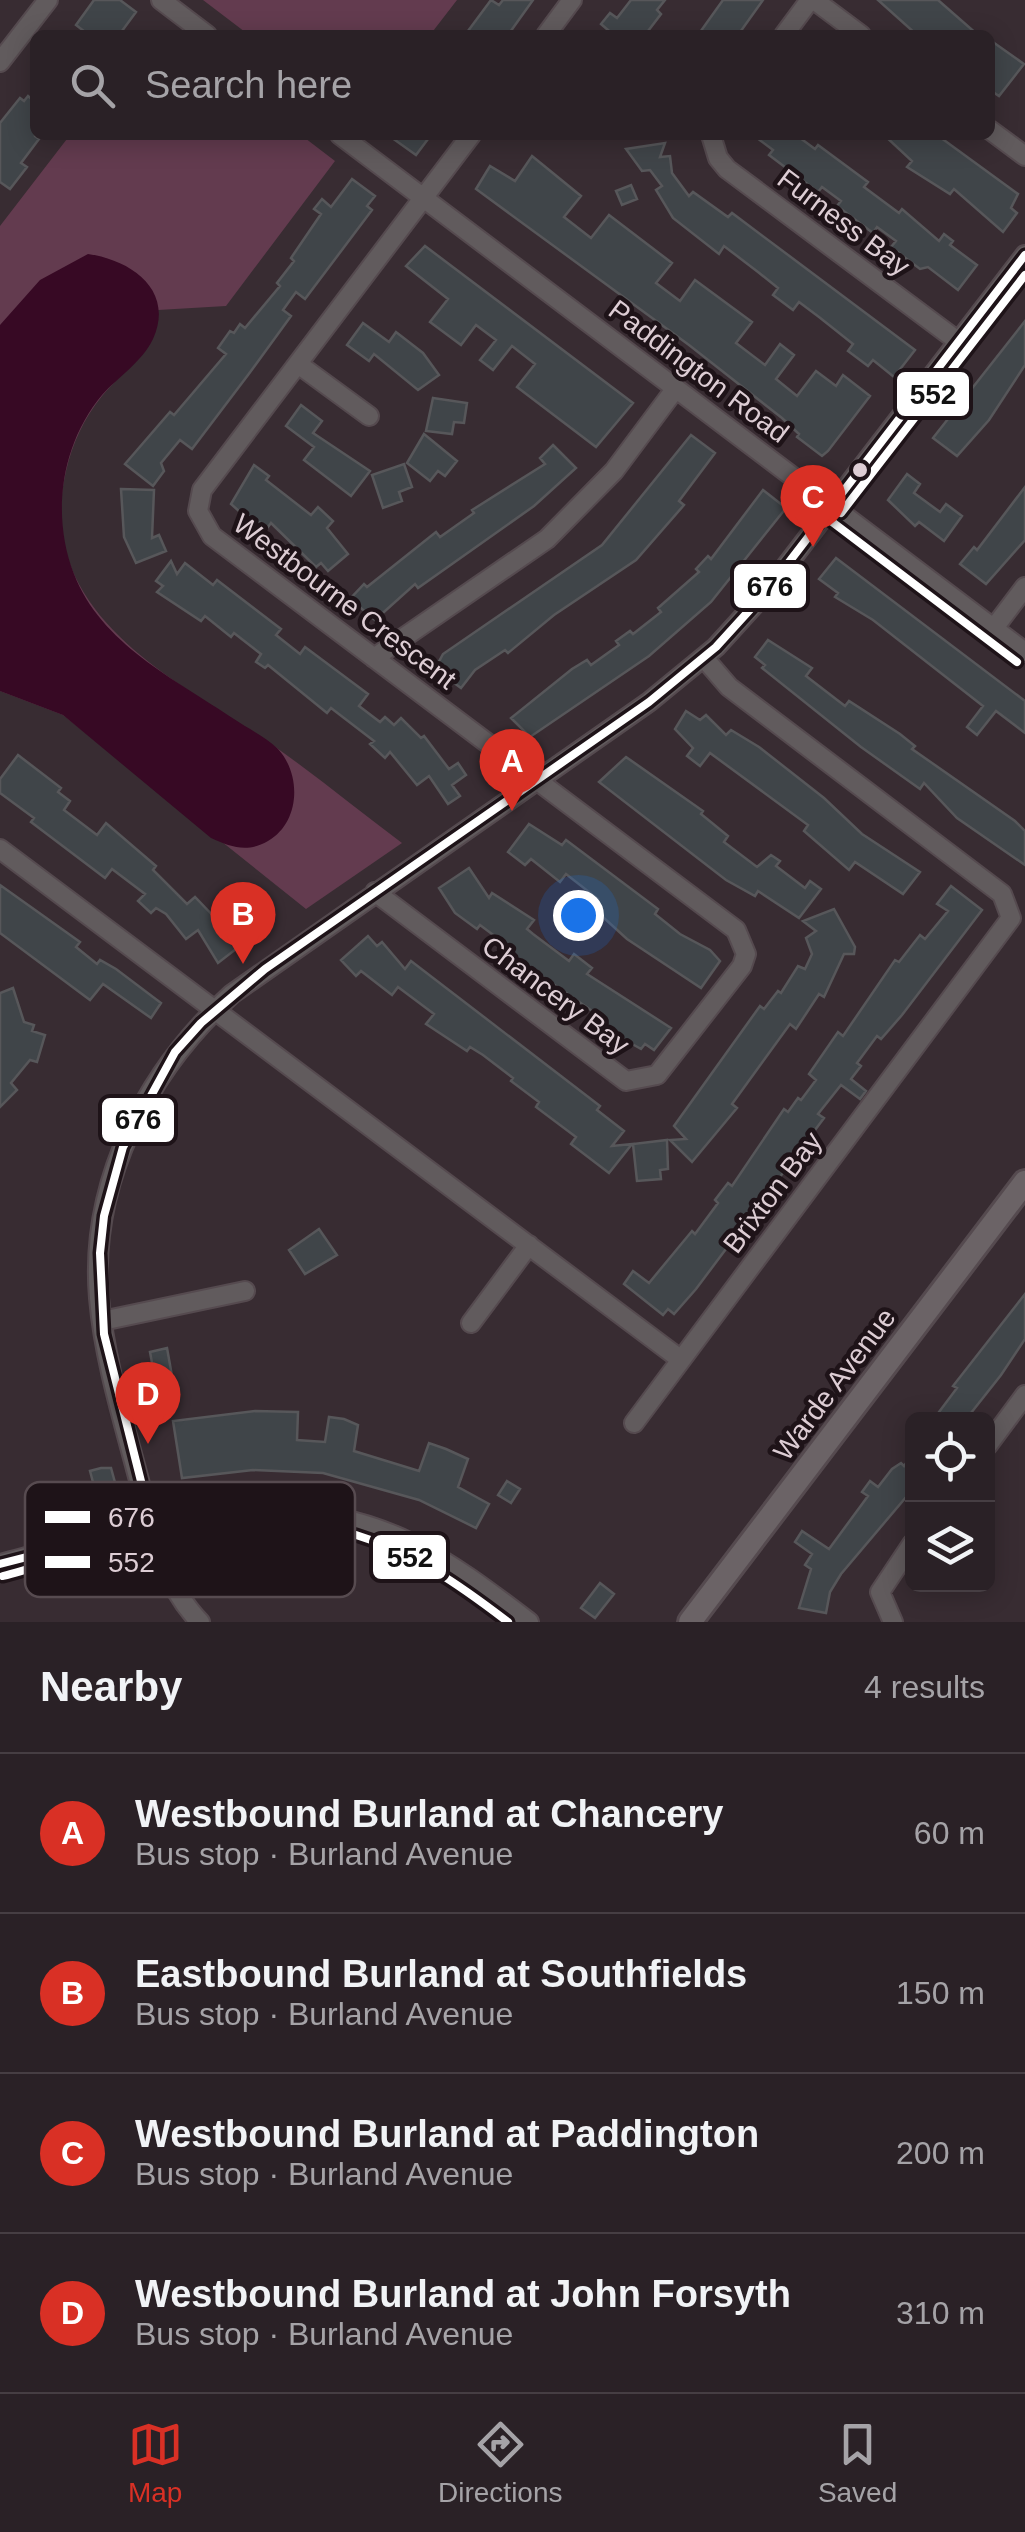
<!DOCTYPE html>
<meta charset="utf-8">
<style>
:root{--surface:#2a2126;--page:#32292e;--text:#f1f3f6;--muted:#a5a3a7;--line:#463e43;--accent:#d93025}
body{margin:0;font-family:Helvetica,sans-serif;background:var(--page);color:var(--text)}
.controls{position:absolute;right:30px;bottom:30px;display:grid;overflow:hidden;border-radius:15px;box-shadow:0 5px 25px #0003}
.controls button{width:90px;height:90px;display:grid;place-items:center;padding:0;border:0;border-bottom:2px solid var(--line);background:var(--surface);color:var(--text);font:50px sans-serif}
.you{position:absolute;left:578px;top:915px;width:35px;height:35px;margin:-25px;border:8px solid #fff;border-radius:50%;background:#1a73e8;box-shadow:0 0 0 15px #1a73e833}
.badge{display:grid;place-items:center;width:65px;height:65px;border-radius:50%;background:var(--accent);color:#fff;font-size:32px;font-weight:700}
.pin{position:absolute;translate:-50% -82px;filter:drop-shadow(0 2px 5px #0008)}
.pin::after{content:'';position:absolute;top:52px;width:35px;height:30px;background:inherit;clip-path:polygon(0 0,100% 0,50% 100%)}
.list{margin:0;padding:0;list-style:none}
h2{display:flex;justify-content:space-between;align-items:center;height:130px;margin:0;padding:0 40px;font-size:42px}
h2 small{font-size:32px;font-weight:400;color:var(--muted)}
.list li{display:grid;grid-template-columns:65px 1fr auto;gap:30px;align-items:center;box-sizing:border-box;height:160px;padding:0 40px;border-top:2px solid var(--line)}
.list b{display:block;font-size:38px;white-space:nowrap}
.list p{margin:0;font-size:32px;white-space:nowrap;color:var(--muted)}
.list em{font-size:32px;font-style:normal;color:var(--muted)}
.icon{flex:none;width:55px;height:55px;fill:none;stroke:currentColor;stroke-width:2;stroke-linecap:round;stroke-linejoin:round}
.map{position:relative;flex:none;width:1025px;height:1622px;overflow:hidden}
.search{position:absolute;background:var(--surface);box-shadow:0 5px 25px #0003;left:30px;right:30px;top:30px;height:110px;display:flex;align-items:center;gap:25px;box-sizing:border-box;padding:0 35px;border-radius:15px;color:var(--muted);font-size:38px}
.sheet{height:770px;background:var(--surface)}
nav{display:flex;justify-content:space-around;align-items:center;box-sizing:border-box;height:140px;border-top:2px solid var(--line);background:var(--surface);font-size:28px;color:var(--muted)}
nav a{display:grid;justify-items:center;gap:5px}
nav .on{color:var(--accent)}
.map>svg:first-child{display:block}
.green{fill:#633b4f}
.water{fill:#370924}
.building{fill:#404549;stroke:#57575a;stroke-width:2.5}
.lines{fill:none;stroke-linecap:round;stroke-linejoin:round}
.minor-casing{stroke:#554a4f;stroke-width:22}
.major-casing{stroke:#554a4f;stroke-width:28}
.minor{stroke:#615b5d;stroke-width:18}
.major{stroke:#6b6366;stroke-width:22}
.bus-1-casing{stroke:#1e1318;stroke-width:15}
.bus-2-casing{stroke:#1e1318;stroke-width:15}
.bus-1{stroke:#fff;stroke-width:8}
.bus-2{stroke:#fff;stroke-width:8}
.bus-dot{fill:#ddcdd4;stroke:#1e1318;stroke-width:4}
.labels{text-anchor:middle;stroke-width:9;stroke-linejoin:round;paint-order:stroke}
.street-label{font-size:28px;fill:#ddcdd4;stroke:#1e1318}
.key{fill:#1e1318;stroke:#574b50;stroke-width:2.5}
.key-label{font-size:28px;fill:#ddcdd4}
.line-badge{stroke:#1e1318;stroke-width:4}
.pale-badge-label{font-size:28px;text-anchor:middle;font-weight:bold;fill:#111}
</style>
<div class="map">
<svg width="1025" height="1622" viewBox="0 0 1025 1622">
<rect width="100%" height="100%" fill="#382c32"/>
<path class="green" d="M203,0H457L430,35H249Z
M70,135H301L335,161L226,306L158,310C156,351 126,367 102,396C84,418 72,444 66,471C32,615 177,680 274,746C318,777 359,811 402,843L306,909L63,715L0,691V226Z"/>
<path class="water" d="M88,254C131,260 175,290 153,339C142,362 118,377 102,395C61,444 51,515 74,574C101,644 175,679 234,719C247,728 266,737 278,749C302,775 300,823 268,841C247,853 231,847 211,838L63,715L0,691V325L40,280Z"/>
<path class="building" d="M94,0H120L136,12L119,35H89L76,25Z
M491,0L499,5L503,0H533L508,35H465Z
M631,0H665L657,10L661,14L645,35H604L608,30L601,24L610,13L617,18Z
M723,0H763L738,35H698Z
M878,0H938L978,35H917Z
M990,40L1024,64L999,96L990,90Z
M28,96L35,102V136L39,139L21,163L27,167L10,189L0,182V123L20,98L24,101Z
M388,135H431L416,155Z
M753,135H796L815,149L818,145L868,182L864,187L899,213L902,209L939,241L944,234L953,241L950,245L977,265L958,290L928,267L920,269L891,247L896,241L877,227L873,233L837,206L841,201L822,187L818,192L769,155L773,150Z
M884,135H937L1018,194L1011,208L1017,213L1003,232L954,189L950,194L907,167L912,161Z
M665,143L660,157L670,156L672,173L689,196L693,192L728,217L732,213L915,350L894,377L873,360L868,366L848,351L853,344L819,317L799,302L793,310L773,295L778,288L758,272L724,246L719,254L673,218L656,190L662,186L650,170L642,171L626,149Z
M532,156L581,196L564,217L591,238L609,215L672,263L656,283L680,301L695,280L752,322L736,343L765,365L780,344L794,355L776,379L797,396L816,371L836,386L843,375L870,396L828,451L822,456L797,437L799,434L782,418L689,345L476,189L490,166L515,181Z
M352,179L375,196L367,206L372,210L305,299L296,292L283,310L291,316L248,375L192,449L180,440L161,463L164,471L153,486L125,464L170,412L174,415L226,354L218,348L230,331L234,333L240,324L245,328L280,286L277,283L294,261L291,258L321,214L314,209L322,199L331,207Z
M631,185L637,199L622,205L616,191Z
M425,246L633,403L596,447L517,387L535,364L512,346L493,370L480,360L496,340L476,325L461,345L430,322L448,299L406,266Z
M1025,321V365L989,420L957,456L933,438Z
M363,323L389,342L396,332L423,353L439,375L418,390L374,354L369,361L347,345Z
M433,398L467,403L464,423L454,422L452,434L426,431Z
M301,405L322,421L313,433L370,471L351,496L304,460L314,447L286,426Z
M424,434L457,461L445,476L438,471L430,481L407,463Z
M691,435L715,453L679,501L684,505L636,560L554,615L508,653L505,650L475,670L461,688L435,669L443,654L602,545Z
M553,445L576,468L534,506L418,588L415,584L375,620L350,599L364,584L367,587L436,532L440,537L474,513L472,510L545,464L540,458Z
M404,464L412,487L399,492L402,501L383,508L372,475Z
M254,465L269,476L266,480L311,515L318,507L333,521L327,528L348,554L328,571L321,563L316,567L271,523L268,527L240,512L231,504Z
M907,474L920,484L914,493L940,512L946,504L962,516L944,541L919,522L915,526L888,500Z
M1025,487V540L986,584L960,564L974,547L977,550Z
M121,489L154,490L152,538L159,535L166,551L136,563L124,537Z
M763,490L786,508L711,602L649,656L530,737L511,718L572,669L587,660L591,665L619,645L616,641L630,631L633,634L661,612L658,608L699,572L696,569L708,556L711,559Z
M836,558L1025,701V733L996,711L977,735L967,727L983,706L873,620L835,597L838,593L819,579Z
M171,561L177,574L185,563L213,585L217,580L281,629L276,635L300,654L305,647L368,694L359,706L380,722L385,717L394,725L401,718L421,738L424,736L449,769L458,763L466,775L452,785L460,796L448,804L429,776L417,785L390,752L385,758L370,744L374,741L331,708L327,713L268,665L265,668L256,662L261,654L234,633L231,637L205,616L201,621L157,592L163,586L156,581Z
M768,640L812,668L806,676L845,706L849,701L900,734L915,746L912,749L1015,821L1025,831V865L957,818L924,783L920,789L861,747L762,668L765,665L755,657Z
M686,711L700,720L706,715L726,735L731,730L759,747L824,798L862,834L920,872L903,894L855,862L849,870L804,831L808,825L710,753L700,766L687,756L693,748L675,729Z
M18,755L61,788L58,792L70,801L64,810L97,835L106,823L156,866L153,870L187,904L195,897L220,923L228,918L245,942L218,963L198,930L186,939L166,914L156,908L151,913L138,901L145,894L112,869L105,878L31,822L34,818L0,793V779Z
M626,757L703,811L701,814L728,836L724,842L757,867L771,855L780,861L776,866L805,888L810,881L821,889L799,918L758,891L755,896L726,880L599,782Z
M529,824L562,845L566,840L658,909L655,914L680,934L710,950L720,961L701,988L627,939L592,907L598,899L566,874L560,882L531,859L525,865L508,852Z
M469,868L489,898L492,893L534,920L527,929L533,934L569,961L574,954L592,968L587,974L671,1028L654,1050L645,1044L641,1049L611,1032L598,1022L601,1017L501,948L504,943L480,925L477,929L455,913L439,888Z
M0,885L80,942L76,947L97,964L100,960L116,969L161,1003L151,1018L103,984L90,1000L0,933Z
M951,886L982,910L902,1015L881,1039L877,1036L857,1063L861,1066L851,1079L866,1091L860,1099L841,1085L818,1114L824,1118L696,1289L674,1314L668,1309L663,1315L624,1284L633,1271L649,1283L692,1231L695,1234L718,1203L715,1200L728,1183L732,1186L784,1109L788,1112L798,1098L801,1100L816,1080L809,1074L838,1032L843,1036L895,960L899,962L920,935L925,939L948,911L937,904Z
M834,909L855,947L854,954H844L824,997L819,994L796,1029L790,1024L732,1104L737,1108L692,1162L670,1140L686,1139L674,1126L760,1006L764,1009L778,991L781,993L798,966L805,969L812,954L806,938L816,931L803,921Z
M368,936L377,946L382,942L405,969L411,961L600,1106L597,1110L624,1131L612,1146L632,1144L609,1173L571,1144L576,1137L536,1107L539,1102L511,1081L513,1078L483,1055L470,1047L467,1051L426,1024L434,1014L398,987L392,995L361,971L356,976L341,960Z
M13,988L24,1022L34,1025L32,1031L45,1035L37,1062L30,1060L11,1083L17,1090L0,1107V993Z
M667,1140L668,1169L660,1170L661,1179L637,1181L633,1144Z
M319,1229L337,1255L305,1274L289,1250Z
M1025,1294V1339L1001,1375L967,1418L962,1414L957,1420H933L957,1388L953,1386Z
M167,1348L172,1376L155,1379L150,1352Z
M255,1411L298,1412L297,1440L325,1442L329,1417L344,1419L358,1425L354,1451L419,1471L429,1443L446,1449L468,1459L458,1487L489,1504L476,1528L419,1500L323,1473L253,1470L182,1478L173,1421Z
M912,1455V1490L841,1574L830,1592L826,1613L799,1608L811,1569L805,1565L812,1554L795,1542L802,1531L829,1549L868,1496L862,1492L870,1481L878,1487L892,1469L901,1463L904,1466Z
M101,1468H111L119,1497L98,1501L90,1471Z
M507,1481L520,1489L511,1503L498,1495Z
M600,1583L614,1594L595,1618L581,1608Z"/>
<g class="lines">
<defs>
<path id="minor" d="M161,0L207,35
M814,0L861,35
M546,35L572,0
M784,35L810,0
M0,62L48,0
M990,130L1025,156
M340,135L1025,652
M711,135L718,158L727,169L959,342
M298,364L369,416
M994,628L1025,587
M374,658L547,539L614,471L676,388
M0,849L680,1359
M375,892L626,1081L657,1075L742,966L746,954L736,930L212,536L198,511L202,490L471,135
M102,1321L245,1291
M471,1323L529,1245
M634,1423L1011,918L1002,894L729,687L704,658
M988,1445L1025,1395
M0,1564C134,1529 275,1476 409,1542C452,1563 491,1593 529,1622
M200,1622C161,1583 150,1520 136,1469C121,1413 104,1356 99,1298C89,1181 148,1070 232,994L649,702L716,647L766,592L1025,255
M893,1622L880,1592L912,1544"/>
<path id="major" d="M690,1622L1025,1182"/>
</defs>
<use href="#minor" class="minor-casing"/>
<use href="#major" class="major-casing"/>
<use href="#minor" class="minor"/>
<use href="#major" class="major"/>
<defs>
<path id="bus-1" d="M152,1525L104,1334L100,1253L104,1216L123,1147L175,1052L201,1023L265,969L649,702L716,647L766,592L1025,255
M0,1564L152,1525"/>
<path id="bus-2" d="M841,513L1025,275
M823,515L1017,662
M3,1576C114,1546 241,1500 356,1535C413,1552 461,1586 508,1622"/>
</defs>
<use href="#bus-1" class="bus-1-casing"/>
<use href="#bus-2" class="bus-2-casing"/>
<use href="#bus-1" class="bus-1"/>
<use href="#bus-2" class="bus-2"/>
</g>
<circle class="bus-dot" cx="860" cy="470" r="9"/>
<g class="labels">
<g class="street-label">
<text transform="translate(844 222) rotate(37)" y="10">Furness Bay</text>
<text transform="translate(699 371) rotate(37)" y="10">Paddington Road</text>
<text transform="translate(345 601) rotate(37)" y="10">Westbourne Crescent</text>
<text transform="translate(556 995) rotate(37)" y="10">Chancery Bay</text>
<text transform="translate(772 1192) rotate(-53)" y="10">Brixton Bay</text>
<text transform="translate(834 1384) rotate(-53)" y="10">Warde Avenue</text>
</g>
</g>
<rect x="25" y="1482" width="330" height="115" rx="15" class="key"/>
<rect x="45" y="1511" width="45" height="12" fill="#fff"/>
<rect x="45" y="1556" width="45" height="12" fill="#fff"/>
<g class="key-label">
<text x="108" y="1527">676</text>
<text x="108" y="1572">552</text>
</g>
<g class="line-badge">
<rect x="895" y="370" width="76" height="48" rx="10" fill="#fff"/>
<rect x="732" y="562" width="76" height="48" rx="10" fill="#fff"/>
<rect x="100" y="1096" width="76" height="48" rx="10" fill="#fff"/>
<rect x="371" y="1533" width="77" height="48" rx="10" fill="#fff"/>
</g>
<g class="pale-badge-label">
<text x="933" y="404">552</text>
<text x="770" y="596">676</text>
<text x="138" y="1129">676</text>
<text x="410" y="1567">552</text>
</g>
</svg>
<div class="controls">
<button><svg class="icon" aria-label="locate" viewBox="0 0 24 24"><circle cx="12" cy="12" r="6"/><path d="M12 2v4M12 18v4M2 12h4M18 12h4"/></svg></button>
<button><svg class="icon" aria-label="layers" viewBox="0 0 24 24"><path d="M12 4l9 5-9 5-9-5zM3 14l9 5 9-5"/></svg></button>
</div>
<div class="you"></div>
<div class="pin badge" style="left:512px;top:811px">A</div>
<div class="pin badge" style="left:243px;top:964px">B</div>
<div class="pin badge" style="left:813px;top:547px">C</div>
<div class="pin badge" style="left:148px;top:1444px">D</div>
<div class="search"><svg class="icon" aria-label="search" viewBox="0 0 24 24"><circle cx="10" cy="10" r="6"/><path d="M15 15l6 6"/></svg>Search here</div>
</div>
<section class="sheet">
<h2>Nearby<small>4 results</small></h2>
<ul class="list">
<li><span class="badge">A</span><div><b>Westbound Burland at Chancery</b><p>Bus stop · Burland Avenue</p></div><em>60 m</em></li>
<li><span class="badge">B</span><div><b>Eastbound Burland at Southfields</b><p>Bus stop · Burland Avenue</p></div><em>150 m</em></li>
<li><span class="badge">C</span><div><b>Westbound Burland at Paddington</b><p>Bus stop · Burland Avenue</p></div><em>200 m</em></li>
<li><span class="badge">D</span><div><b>Westbound Burland at John Forsyth</b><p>Bus stop · Burland Avenue</p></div><em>310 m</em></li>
</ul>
</section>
<nav>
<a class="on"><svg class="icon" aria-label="map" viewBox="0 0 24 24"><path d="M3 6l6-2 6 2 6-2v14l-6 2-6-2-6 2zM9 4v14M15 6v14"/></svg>Map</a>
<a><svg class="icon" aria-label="directions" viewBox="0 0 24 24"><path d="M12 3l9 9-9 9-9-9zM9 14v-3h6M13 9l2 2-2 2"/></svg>Directions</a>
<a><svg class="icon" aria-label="saved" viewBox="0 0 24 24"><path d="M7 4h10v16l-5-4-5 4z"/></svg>Saved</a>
</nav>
